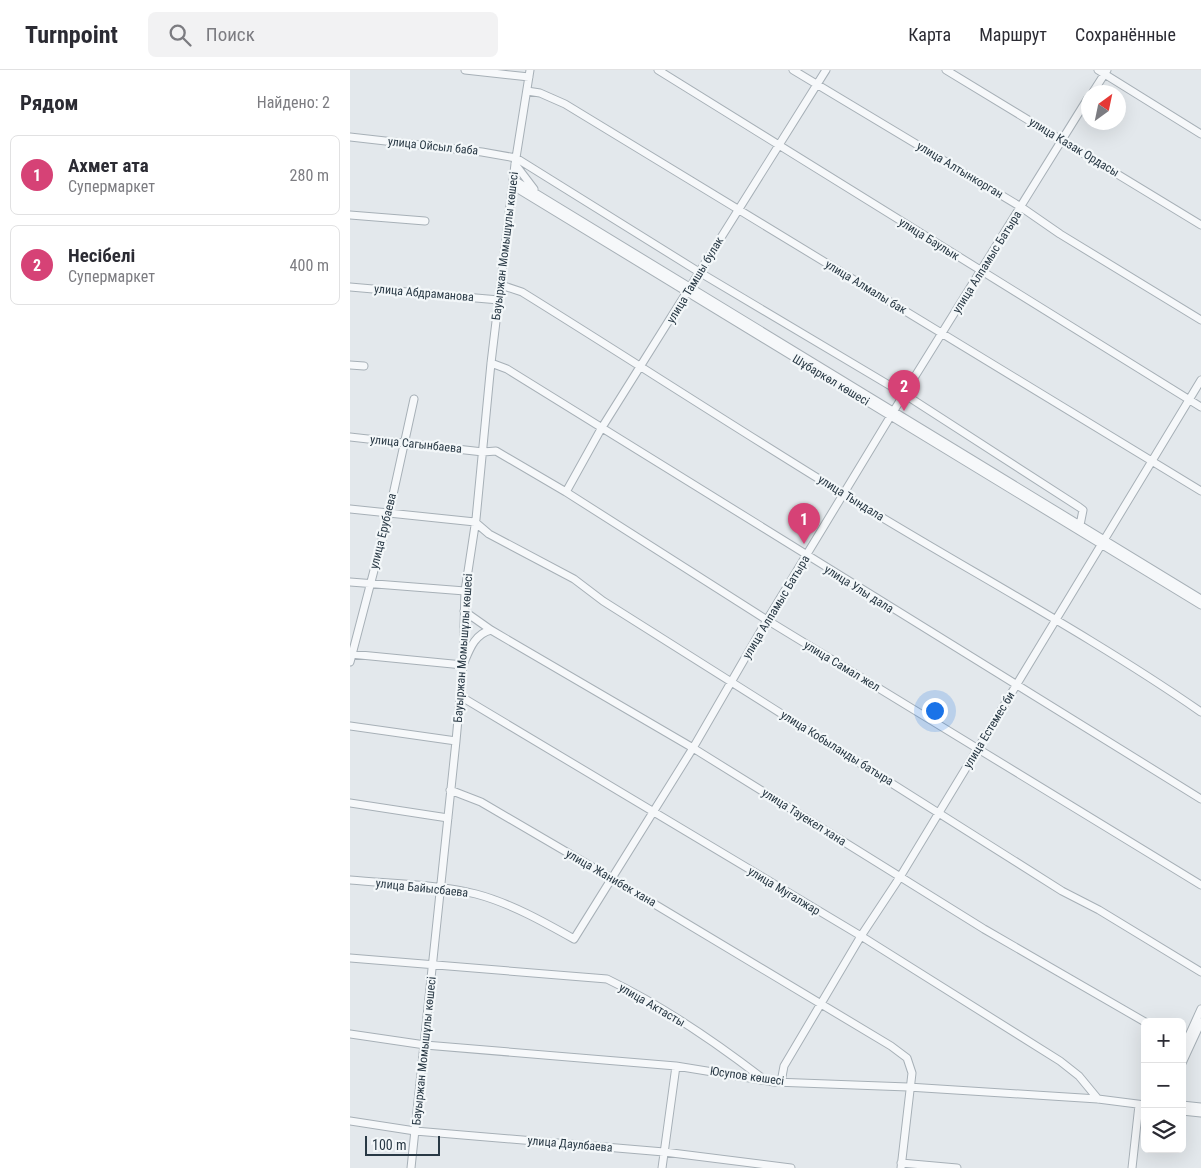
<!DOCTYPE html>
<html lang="ru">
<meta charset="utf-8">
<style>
:root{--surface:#fff;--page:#f2f2f3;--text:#2b2b33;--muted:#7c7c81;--line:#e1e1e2;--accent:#d64276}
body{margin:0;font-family:"Roboto Condensed",sans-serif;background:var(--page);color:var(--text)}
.controls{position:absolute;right:15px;bottom:15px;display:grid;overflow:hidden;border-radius:8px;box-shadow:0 5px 20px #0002}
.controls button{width:45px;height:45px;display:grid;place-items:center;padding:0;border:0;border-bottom:1px solid var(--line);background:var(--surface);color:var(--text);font:25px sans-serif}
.compass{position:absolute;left:731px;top:15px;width:45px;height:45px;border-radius:50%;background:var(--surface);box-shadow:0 5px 20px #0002;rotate:33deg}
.scale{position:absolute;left:15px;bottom:12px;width:75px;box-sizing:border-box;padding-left:5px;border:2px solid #293945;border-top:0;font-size:14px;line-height:18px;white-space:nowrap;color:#293945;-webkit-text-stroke:4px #f3f7f9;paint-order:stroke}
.you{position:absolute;left:584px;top:640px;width:18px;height:18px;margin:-12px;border:4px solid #fff;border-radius:50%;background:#1a73e8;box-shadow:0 0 0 8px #1a73e833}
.badge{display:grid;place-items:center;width:32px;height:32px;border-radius:50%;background:var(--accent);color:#fff;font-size:16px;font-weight:700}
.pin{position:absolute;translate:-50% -41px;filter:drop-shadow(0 1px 2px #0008)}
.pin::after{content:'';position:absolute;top:26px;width:18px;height:15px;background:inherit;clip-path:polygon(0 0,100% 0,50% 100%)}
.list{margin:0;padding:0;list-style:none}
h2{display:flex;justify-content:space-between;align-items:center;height:65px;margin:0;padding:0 20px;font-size:21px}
h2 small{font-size:16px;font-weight:400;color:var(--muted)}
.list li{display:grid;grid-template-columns:32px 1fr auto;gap:15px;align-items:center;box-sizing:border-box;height:80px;margin:0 10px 10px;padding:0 10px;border:1px solid var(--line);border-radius:8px}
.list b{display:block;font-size:19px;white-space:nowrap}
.list p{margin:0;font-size:16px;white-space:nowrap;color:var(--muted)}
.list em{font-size:16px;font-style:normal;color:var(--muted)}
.icon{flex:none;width:28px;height:28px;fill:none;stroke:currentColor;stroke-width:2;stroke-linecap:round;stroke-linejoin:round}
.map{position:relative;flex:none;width:851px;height:1098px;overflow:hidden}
header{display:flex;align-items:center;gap:30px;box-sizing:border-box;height:70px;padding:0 25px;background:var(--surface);border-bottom:1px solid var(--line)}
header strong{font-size:24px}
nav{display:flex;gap:28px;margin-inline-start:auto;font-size:18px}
.search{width:350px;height:45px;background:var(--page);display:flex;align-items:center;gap:12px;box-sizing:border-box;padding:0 18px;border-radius:8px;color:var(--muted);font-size:19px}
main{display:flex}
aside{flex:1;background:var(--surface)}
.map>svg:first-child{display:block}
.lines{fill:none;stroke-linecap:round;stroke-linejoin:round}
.minor-casing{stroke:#a7b0b7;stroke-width:9}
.minor{stroke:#f6f8fa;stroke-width:7}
.labels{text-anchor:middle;stroke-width:4.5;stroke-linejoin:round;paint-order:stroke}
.street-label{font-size:12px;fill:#293945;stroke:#f3f7f9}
</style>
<header>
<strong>Turnpoint</strong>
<div class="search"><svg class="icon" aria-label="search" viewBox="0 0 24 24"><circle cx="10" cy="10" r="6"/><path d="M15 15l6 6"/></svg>Поиск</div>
<nav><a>Карта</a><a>Маршрут</a><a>Сохранённые</a></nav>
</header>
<main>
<aside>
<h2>Рядом<small>Найдено: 2</small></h2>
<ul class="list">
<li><span class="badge">1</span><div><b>Ахмет ата</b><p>Супермаркет</p></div><em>280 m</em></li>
<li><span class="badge">2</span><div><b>Несібелі</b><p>Супермаркет</p></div><em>400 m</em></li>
</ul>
</aside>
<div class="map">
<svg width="851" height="1098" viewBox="0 0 851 1098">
<rect width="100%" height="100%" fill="#e3e8ec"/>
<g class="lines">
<defs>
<path id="minor" d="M115,0L179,7
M308,0L851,337
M443,0L671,137L710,164L851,250
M596,0L851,155
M748,0L851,64
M177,21L190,23L215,34L851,421
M743,22L757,0
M0,67L132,82L166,88L349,202L554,324L729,437L733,440L730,455
M165,94L184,119
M164,110L851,529
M163,116L851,535
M0,145L75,151
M151,215L172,222C280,289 387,359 495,425C613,498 737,563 851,642
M0,217L149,230
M141,293L157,299L851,729
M0,295L14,296
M0,367L133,382L146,381L216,422L417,550L851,815
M216,422L251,359L476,0
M0,439L125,452L139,464L224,509L253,531L712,821L749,840L851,902
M0,512L115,521
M114,541L141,560L343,678L634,859L795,952
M0,584L113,595C119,581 124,564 141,560
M0,592L39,443L64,329
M110,626L511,866L710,991L729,1006L748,1029
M0,656L106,671
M100,720L131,732L261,808L541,976L557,988L562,1003L551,1098
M0,733L98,748
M0,810C42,814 86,814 126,824C160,833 194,852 224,869L343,678L417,550L554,324L738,28
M0,888L257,909C313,936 364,971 412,1008
M0,964L75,975L326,996L424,1012L558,1017L748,1029L795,1035
M832,981L851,939
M832,993L851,952
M431,1012L434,996L511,866L550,807L851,310
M832,1035L851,1037
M832,1041L851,1043
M0,1051L65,1061L314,1082L441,1098
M551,1093L607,1098
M61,1098L106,671L113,595L115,521L126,449L141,293L165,94L180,0
M312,1098L326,996
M782,1098L789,1035"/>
</defs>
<use href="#minor" class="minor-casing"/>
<use href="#minor" class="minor"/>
</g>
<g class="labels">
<g class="street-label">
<text transform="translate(83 76) rotate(6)" y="4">улица Ойсыл баба</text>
<text transform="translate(724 77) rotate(31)" y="4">улица Казак Ордасы</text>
<text transform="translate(610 100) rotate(31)" y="4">улица Алтынкорган</text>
<text transform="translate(579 169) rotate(32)" y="4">улица Баулык</text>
<text transform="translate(155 176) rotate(-83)" y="4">Бауыржан Момышұлы көшесі</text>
<text transform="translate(637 192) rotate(-58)" y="4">улица Алпамыс Батыра</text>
<text transform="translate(345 210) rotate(-59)" y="4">улица Тамшы булак</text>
<text transform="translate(516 217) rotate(31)" y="4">улица Алмалы бак</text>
<text transform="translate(74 223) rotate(5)" y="4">улица Абдраманова</text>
<text transform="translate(481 310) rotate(31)" y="4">Шұбаркөл көшесі</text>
<text transform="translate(66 374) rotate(6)" y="4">улица Сагынбаева</text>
<text transform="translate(501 428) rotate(32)" y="4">улица Тындала</text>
<text transform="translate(33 461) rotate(-76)" y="4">улица Ерубаева</text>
<text transform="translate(509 519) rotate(32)" y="4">улица Улы дала</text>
<text transform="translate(426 537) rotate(-59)" y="4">улица Алпамыс Батыра</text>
<text transform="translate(113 578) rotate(-86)" y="4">Бауыржан Момышұлы көшесі</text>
<text transform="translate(492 596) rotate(31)" y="4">улица Самал жел</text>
<text transform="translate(639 660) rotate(-59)" y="4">улица Естемес би</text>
<text transform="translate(487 678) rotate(32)" y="4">улица Кобыланды батыра</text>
<text transform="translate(454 747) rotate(32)" y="4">улица Тауекел хана</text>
<text transform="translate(261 808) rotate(30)" y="4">улица Жанибек хана</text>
<text transform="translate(72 818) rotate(6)" y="4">улица Байысбаева</text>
<text transform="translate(434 821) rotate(31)" y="4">улица Мугалжар</text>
<text transform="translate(302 935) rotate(30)" y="4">улица Актасты</text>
<text transform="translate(74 981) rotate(-84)" y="4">Бауыржан Момышұлы көшесі</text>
<text transform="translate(397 1006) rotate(8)" y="4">Юсупов көшесі</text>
<text transform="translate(220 1074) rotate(5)" y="4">улица Даулбаева</text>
</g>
</g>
</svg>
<div class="controls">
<button>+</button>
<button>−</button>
<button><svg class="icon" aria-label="layers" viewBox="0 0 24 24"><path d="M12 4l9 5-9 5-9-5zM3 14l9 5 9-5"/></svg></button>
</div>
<svg class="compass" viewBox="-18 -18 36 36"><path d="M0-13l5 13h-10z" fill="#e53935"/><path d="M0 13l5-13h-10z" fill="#7c7c81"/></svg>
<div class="scale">100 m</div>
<div class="you"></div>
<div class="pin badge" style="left:454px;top:474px">1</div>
<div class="pin badge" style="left:554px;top:341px">2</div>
</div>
</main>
